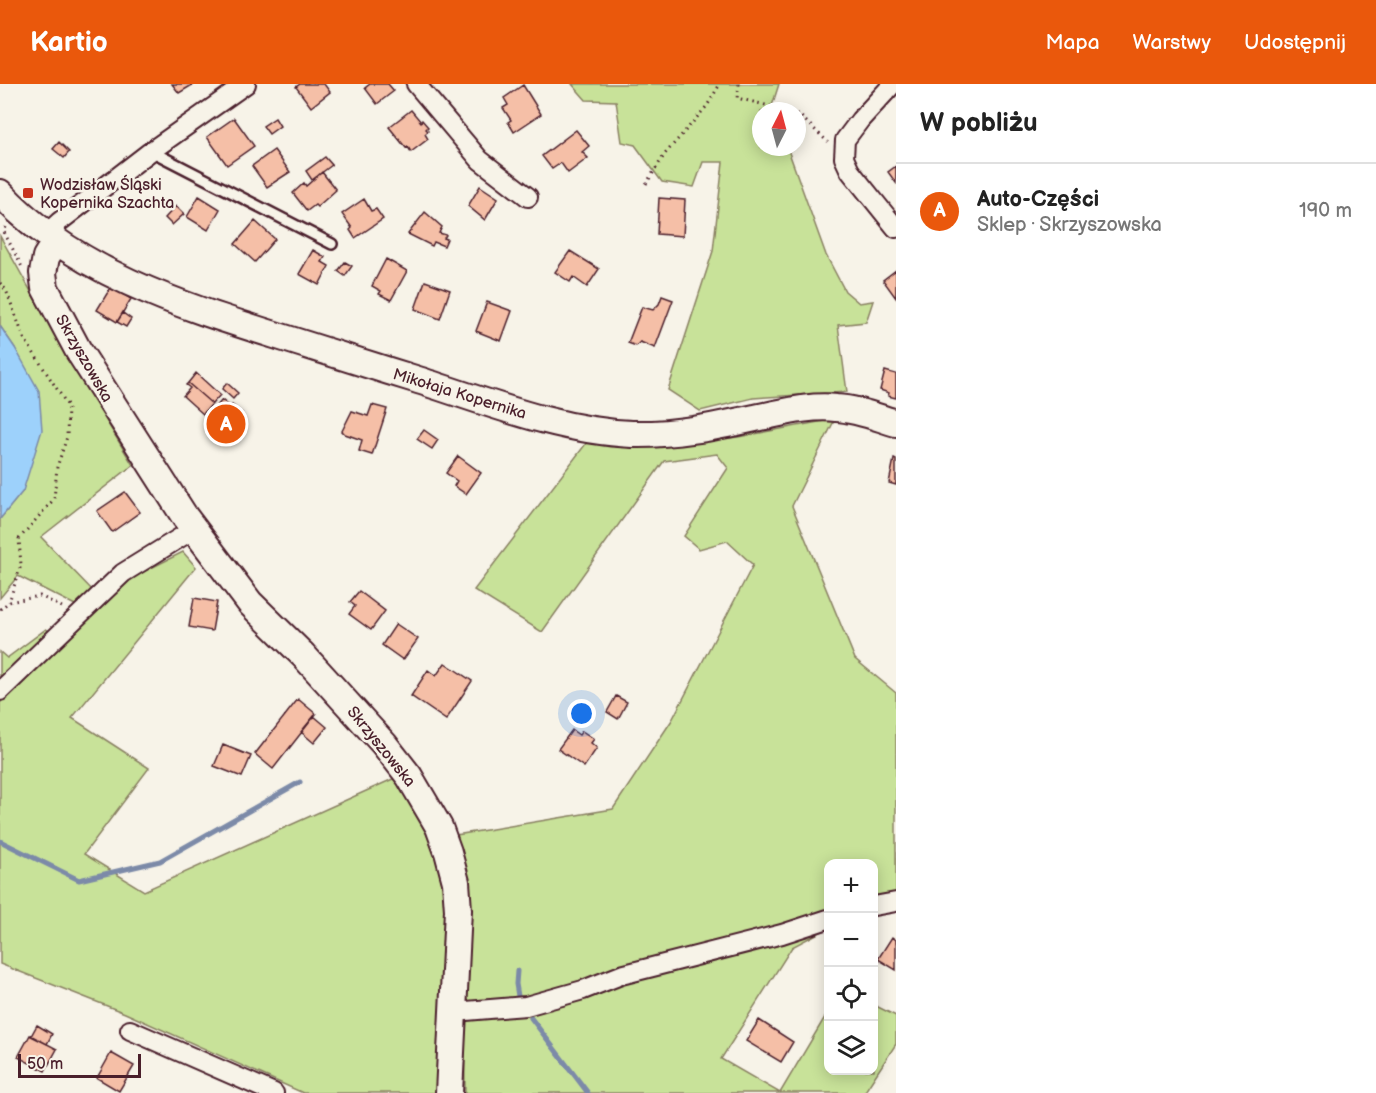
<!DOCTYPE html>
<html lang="pl">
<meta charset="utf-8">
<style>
:root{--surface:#fff;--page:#f2f2f2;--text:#222;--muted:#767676;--line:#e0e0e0;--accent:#ea580c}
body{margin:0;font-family:"Balsamiq Sans",sans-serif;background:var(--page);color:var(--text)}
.controls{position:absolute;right:18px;bottom:18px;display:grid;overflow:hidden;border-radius:12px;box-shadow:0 3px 15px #0003}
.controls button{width:54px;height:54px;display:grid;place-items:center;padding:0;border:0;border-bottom:2px solid var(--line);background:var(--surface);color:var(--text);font:30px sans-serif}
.compass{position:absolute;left:752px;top:18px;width:54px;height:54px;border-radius:50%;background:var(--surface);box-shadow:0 3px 15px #0003;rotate:6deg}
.scale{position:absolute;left:18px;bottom:15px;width:123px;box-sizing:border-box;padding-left:6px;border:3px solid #4a1f2b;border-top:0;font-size:16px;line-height:21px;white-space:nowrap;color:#4a1f2b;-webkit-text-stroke:4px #f7f3e8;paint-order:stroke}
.you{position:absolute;left:582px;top:630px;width:21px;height:21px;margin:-15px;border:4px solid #fff;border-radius:50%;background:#1a73e8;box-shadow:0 0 0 9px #1a73e833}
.badge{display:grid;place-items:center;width:39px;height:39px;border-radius:50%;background:var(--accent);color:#fff;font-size:20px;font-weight:700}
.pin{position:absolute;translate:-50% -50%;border:3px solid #fff;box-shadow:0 2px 6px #0006}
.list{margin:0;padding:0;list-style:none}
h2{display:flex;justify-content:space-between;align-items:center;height:78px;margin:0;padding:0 24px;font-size:26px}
h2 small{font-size:20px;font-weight:400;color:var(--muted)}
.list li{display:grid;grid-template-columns:39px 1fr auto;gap:18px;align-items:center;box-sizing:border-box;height:96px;padding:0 24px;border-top:2px solid var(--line)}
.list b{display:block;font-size:22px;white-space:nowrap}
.list p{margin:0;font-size:20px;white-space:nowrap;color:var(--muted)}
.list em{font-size:20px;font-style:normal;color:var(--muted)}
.icon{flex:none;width:33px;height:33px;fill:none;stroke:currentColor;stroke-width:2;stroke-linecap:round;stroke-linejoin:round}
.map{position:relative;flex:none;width:896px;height:1009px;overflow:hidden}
header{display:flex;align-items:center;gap:36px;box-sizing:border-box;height:84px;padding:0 30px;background:var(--accent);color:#fff}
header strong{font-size:28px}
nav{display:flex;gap:33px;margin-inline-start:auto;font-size:21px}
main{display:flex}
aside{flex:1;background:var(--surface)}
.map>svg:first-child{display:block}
.green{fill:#c8e299;stroke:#898062;stroke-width:1.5}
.water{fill:#9dd1fb;stroke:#7c8aa8;stroke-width:1.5}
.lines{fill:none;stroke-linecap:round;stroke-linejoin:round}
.stream{stroke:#7c8aa8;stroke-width:5}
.building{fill:#f5bfa7;stroke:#4a1f2b;stroke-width:1.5}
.lane-casing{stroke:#4a1f2b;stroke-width:14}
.street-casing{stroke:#4a1f2b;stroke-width:22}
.secondary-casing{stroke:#4a1f2b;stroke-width:30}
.path{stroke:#4a1f2b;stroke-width:3;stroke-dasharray:1.5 4.5;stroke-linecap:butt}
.lane{stroke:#f7f3e8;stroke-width:9}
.street{stroke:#f7f3e8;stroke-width:18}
.secondary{stroke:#f7f3e8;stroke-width:26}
.poi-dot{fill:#c8321e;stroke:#f7f3e8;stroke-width:2}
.labels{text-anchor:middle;stroke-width:5;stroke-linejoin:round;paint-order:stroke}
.poi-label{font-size:16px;fill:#4a1f2b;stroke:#f7f3e8;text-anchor:start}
.street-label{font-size:16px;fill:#4a1f2b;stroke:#f7f3e8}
</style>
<header>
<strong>Kartio</strong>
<nav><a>Mapa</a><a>Warstwy</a><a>Udostępnij</a></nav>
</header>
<main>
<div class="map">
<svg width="896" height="1009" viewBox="0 0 896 1009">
<rect width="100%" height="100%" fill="#f7f3e8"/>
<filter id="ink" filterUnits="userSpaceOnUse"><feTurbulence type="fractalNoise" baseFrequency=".0167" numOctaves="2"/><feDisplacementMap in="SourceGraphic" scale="12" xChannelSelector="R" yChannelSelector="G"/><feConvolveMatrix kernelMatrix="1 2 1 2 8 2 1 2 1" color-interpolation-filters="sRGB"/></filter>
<g filter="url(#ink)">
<path class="green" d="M572,0H779L772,22L773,27H761V63H787L826,171L845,207L859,219L873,217L866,238L838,241L847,308L753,314L700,327L668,306L713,167L723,78H703L694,103L662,98L635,61L622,58L616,17L586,16Z
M0,152L67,272L133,381L41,453L95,509L81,524L18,492L0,514V435L23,407L15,264L0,242Z
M835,335L792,422L855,575L896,609V823L874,830V780H828V844L792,863L721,975L780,1009L828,928V986H874V921L896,932V960L864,1009H465L464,901L456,751L613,725L672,636L753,481L727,457L699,465L684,452L728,384L717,370L664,377L542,548L474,506L588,357L665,361L738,353Z
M183,468L196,483L72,634L149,684L84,770L144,807L395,694C424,739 440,771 446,824L436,1009H303L125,929L0,880V619L127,496Z
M46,545L54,550L0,601V568L7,574Z"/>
<path class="water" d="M0,242L15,264L39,307L42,346L23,407L0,435Z"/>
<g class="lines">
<path class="stream" d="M0,757L79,796L160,777L300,698
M517,887L516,900L518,912
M531,934L588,1009"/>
</g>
<path class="building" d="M172,0H194L179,9Z
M300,0H324L330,8L311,23L296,3Z
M370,0H388L394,7L377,20L365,4Z
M523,1L541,30L514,48L508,38L511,36L503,24L508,21L504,14Z
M411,26L421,38L422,36L428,43L426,45L428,47L425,50L428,55L411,68L408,63L406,64L389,43Z
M234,34L254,62L227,81L207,53Z
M275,34L280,42L269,50L263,42Z
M576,46L589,62L582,68L588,74L568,89L561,79L552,85L542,72Z
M59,58L69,68L64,74L53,65Z
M274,66L290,88L267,103L252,82Z
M325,73L332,81L312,96L306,87Z
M896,82V99L888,88Z
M322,88L336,106L317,123L315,121L307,127L293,109L304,99L306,102Z
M480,102L498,114L485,136L468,122Z
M199,112L220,125L208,146L187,133Z
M659,114L685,116L683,152L657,150Z
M364,115L371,127L376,125L383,135L355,154L350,146L352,144L342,130Z
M176,122L184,130L172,141L165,134Z
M425,128L442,143L439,149L446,151L444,154L447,155L444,162L434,158L432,162L408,150Z
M255,137L275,155L255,178L235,160Z
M313,166L325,173L322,178L329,182L319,201L299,190Z
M570,167L599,185L587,203L573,193L570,198L555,188Z
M386,175L407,187L391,216L379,210L381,207L372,202Z
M345,178L352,182L345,192L338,187Z
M896,186V214L883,196Z
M425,197L450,206L440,235L415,225Z
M111,203L131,215L117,238L97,226Z
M662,212L673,216L655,264L640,258L636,262L628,259L642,223L653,226L659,220Z
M487,218L512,227L501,257L476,247Z
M123,229L131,235L126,243L117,238Z
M885,287L896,290V314L888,312L889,309L880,306Z
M196,289L220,311L212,320L188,299Z
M188,299L212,320L203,330L183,312L190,304L186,301Z
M227,299L238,309L233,315L222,305Z
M222,316L228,321L222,329L215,324Z
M232,321L242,329L237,335L240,337L224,354L212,343Z
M372,321L387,325L372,371L359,367L362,356L345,350L342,347L352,327L368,332Z
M424,346L438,356L432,365L417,355Z
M458,372L481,389L466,410L454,402L457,397L446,389Z
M894,375L896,376V401L889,399Z
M125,408L140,428L112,448L97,427Z
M359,507L385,527L371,546L349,530L355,522L350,518Z
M194,514L217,518L212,547L189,543Z
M396,540L418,555L403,576L382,561Z
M445,579L472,597L446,636L411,612L428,586L436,592Z
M616,612L627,618L618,635L607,628Z
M298,615L316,630L273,685L255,670Z
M314,632L327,643L314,659L301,648Z
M572,646L579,651L582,647L594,655L591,659L597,664L584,683L558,665Z
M223,661L251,672L242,693L214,682Z
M892,853L896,856V886L878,875Z
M759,936L793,958L781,978L746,957Z
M37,941L52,950L47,960L31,952Z
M30,951L57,965L45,987L18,973Z
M111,969L134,982L119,1007L97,994Z"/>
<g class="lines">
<defs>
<path id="lane" d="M151,67L332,160"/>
<path id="street" d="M416,0L480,76L528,113
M893,0L860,36L845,56L844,74L850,87L896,144
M46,150L59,138L151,67L246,0
M0,607L123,489L194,445
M874,822L896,818
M454,928L526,922L583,906L621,891L782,850L828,835
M130,946L274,1009"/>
<path id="secondary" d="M0,109C73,187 179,221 278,252C323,266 369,281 415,295C485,317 558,347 632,350C675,351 714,343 755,334C782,329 809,321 836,324C857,325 876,333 896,339
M56,157L46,173L43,189L45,204L78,266L185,433L250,519L303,571L384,660L409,692L439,743L448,768L456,798L458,826L449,1009"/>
</defs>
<use href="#lane" class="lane-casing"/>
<use href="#street" class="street-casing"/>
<use href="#secondary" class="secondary-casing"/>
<path class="path" d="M739,0L737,14L790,27
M797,29L828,58
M646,100L665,70L707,22L720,0
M6,143L4,148L22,183
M0,199L6,206L24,254L68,322L67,353L57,383L54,415L19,455L21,481L9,518
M0,525L9,518L40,512L62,523"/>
<use href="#lane" class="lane"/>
<use href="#street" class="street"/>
<use href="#secondary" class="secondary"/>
</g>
</g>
<rect class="poi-dot" x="22" y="103" width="12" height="12" rx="3"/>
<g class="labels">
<g class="poi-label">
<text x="40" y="106">Wodzisław Śląski<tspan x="40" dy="18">Kopernika Szachta</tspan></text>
</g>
<g class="street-label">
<text transform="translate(85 274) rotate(60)" y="6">Skrzyszowska</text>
<text transform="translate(460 309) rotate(17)" y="6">Mikołaja Kopernika</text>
<text transform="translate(382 662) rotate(51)" y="6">Skrzyszowska</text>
</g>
</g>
</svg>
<div class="controls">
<button>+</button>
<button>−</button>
<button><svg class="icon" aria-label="locate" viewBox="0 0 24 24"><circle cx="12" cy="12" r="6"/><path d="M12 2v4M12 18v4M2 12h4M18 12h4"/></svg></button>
<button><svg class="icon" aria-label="layers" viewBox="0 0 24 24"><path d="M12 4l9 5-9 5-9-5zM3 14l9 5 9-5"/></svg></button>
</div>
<svg class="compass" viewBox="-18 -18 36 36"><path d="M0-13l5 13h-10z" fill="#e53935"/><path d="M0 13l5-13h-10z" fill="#767676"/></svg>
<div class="scale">50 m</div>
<div class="you"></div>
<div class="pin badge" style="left:226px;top:340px">A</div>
</div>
<aside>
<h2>W pobliżu<small></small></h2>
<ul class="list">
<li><span class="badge">A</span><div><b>Auto-Części</b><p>Sklep · Skrzyszowska</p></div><em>190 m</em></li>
</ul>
</aside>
</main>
